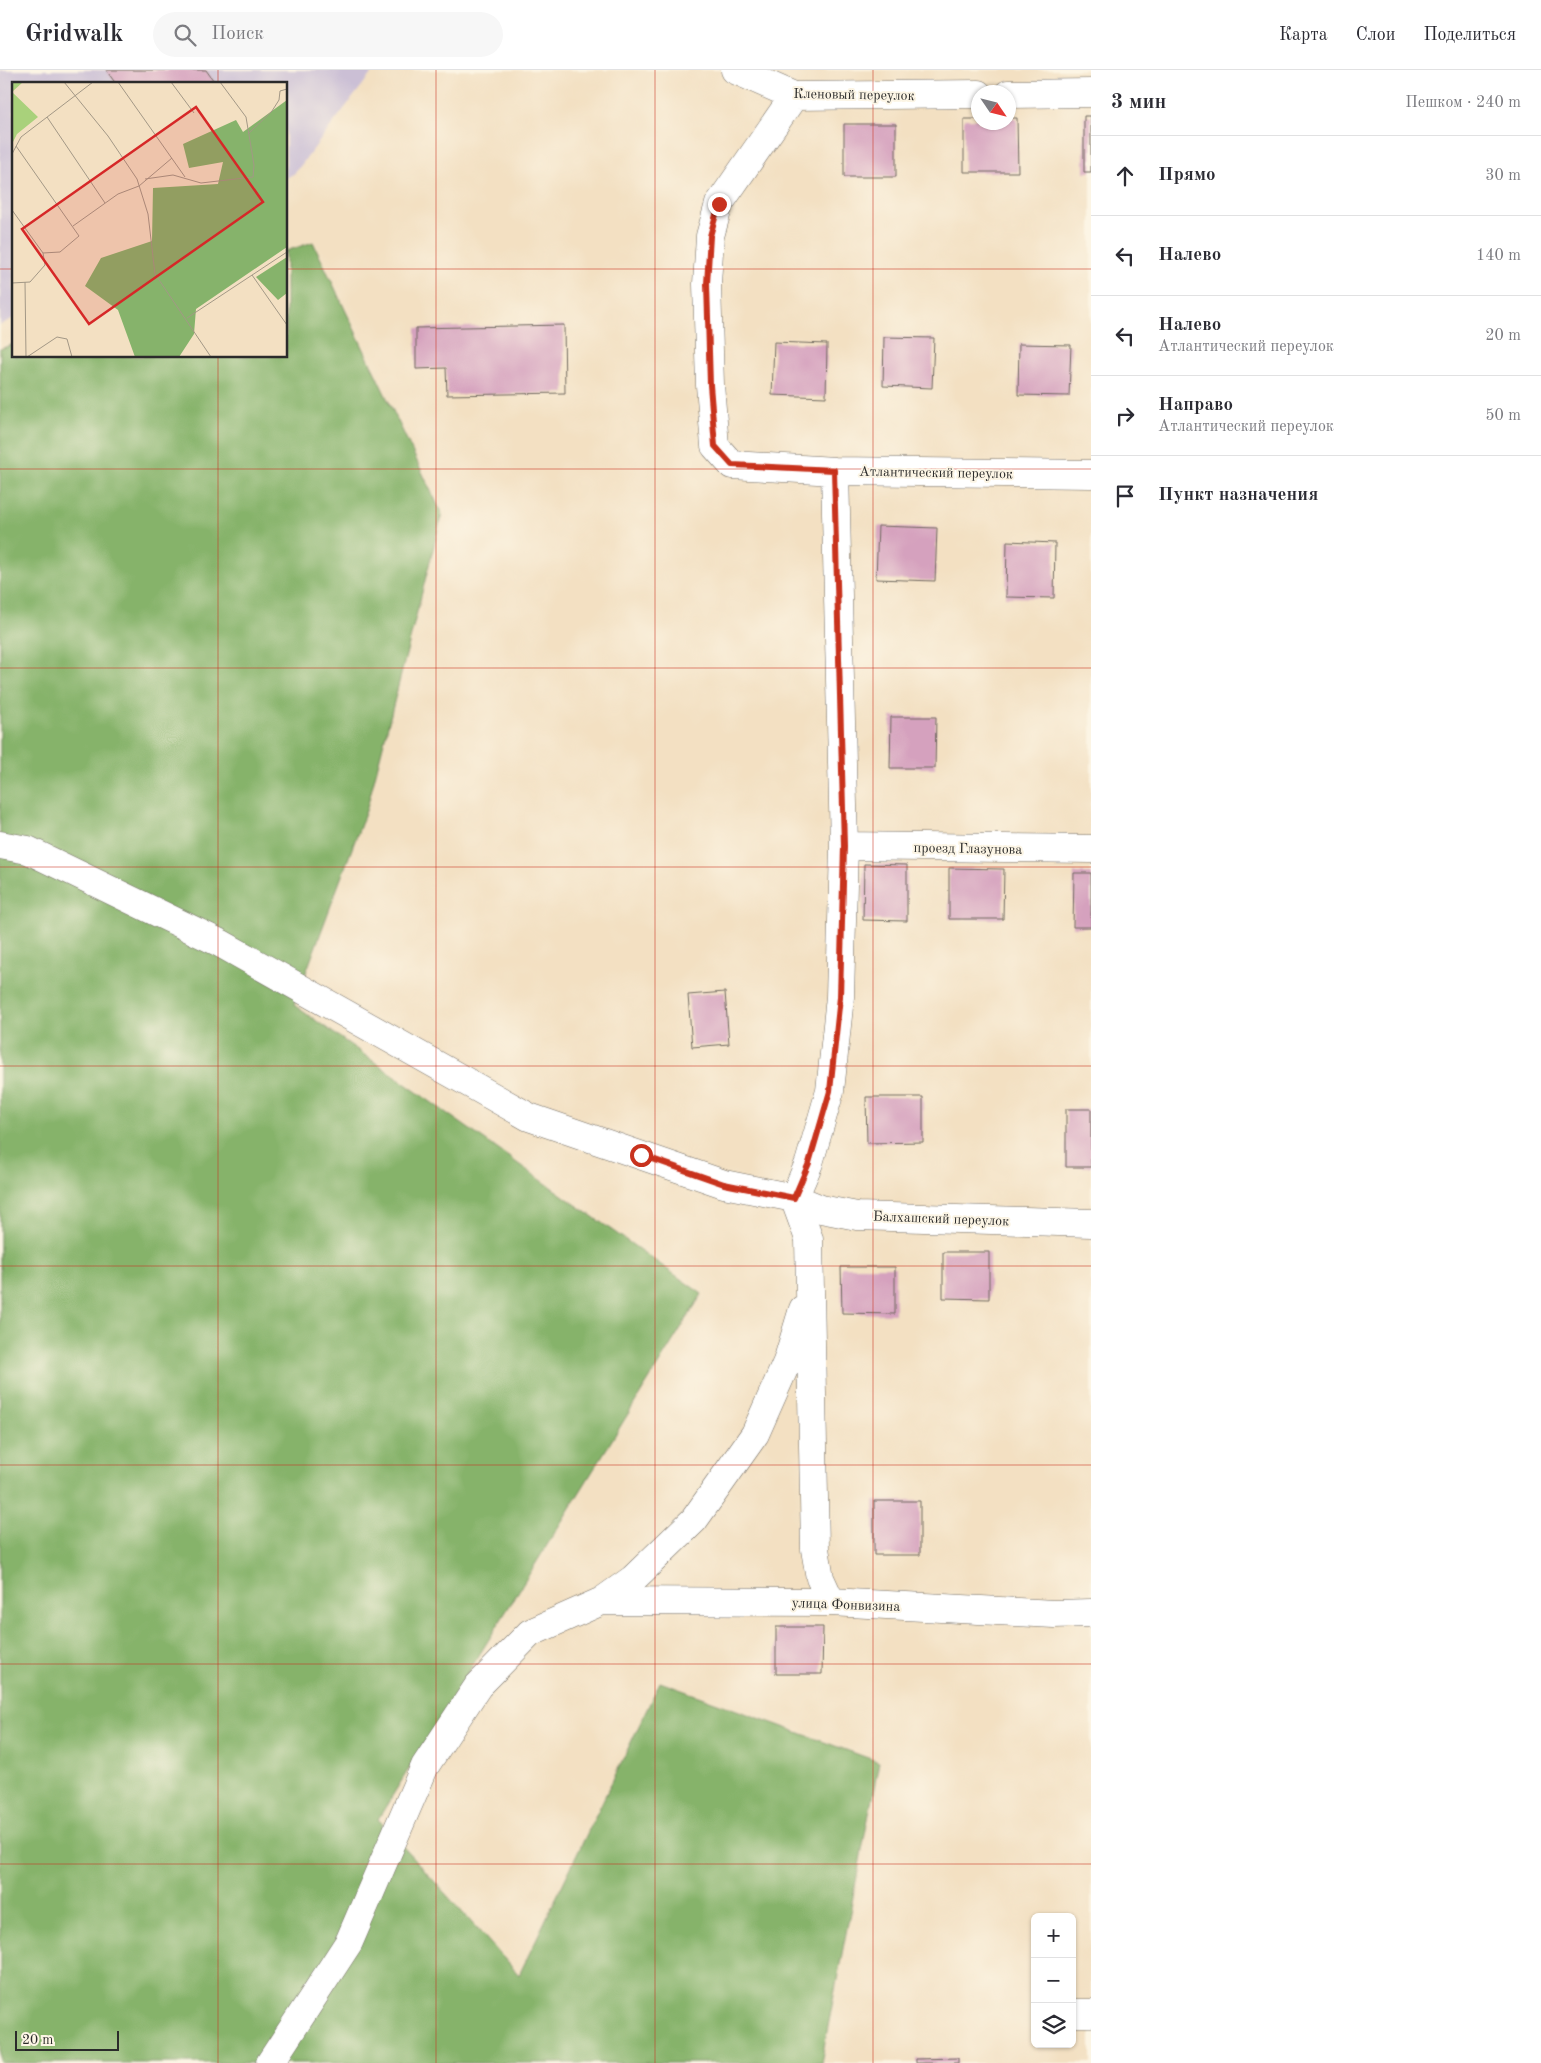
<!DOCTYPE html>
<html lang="ru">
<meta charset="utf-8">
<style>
:root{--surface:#fff;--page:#f7f7f7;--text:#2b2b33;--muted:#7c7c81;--line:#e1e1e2}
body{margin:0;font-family:"Old Standard TT",serif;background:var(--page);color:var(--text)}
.controls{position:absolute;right:15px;bottom:15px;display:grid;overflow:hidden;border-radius:8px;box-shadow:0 1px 4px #0004}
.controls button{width:45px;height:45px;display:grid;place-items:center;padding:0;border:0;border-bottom:1px solid var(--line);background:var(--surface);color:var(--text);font:25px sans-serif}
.compass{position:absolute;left:971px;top:15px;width:45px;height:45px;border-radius:50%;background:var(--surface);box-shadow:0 1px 4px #0004;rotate:125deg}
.scale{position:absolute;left:15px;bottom:12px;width:104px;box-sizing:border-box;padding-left:5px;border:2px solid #2b2b2b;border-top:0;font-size:14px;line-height:18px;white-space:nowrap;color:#2b2b2b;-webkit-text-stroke:4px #fcf5e5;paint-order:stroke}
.stop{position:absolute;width:15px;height:15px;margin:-11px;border:4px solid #c8321e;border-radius:50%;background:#fff}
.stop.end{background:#c8321e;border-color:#fff;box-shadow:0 1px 5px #0008}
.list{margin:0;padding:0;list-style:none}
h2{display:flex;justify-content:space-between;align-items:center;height:65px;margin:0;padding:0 20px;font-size:21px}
h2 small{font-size:16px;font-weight:400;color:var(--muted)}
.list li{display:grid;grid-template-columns:32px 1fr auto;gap:15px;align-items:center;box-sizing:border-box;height:80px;padding:0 20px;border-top:1px solid var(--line)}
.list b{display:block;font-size:19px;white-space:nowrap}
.list p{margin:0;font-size:16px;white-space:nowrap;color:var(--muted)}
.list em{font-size:16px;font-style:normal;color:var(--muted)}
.icon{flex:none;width:28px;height:28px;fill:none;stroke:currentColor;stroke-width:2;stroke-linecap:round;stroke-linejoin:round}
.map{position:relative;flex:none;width:1091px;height:1993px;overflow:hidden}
header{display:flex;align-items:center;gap:30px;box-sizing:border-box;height:70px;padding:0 25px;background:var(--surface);border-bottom:1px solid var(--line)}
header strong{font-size:24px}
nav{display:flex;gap:28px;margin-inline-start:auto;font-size:18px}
.search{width:350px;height:45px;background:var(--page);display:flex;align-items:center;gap:12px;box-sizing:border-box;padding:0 18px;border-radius:28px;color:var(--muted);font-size:19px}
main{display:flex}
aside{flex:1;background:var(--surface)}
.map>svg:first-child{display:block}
.industrial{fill:#cbbfd5}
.forest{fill:#86b36b;stroke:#586f4b}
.building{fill:#d5a1be}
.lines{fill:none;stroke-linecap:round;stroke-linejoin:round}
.minor-casing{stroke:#716a60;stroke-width:29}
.minor{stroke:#fff;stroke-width:28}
.route{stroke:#c8321e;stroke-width:6}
.grid{fill:none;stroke:#c8321e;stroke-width:1;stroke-opacity:0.55}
.labels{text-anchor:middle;stroke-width:4;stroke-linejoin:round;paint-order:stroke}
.street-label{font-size:14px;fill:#2b2b2b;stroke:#fcf5e5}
.inset-road{fill:none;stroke:#a39886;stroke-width:1}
.view{fill:#d62828;fill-opacity:0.15;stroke:#d62828;stroke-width:2.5}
.inset-edge{fill:none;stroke:#2b2b2b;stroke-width:2.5}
</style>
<header>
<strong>Gridwalk</strong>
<div class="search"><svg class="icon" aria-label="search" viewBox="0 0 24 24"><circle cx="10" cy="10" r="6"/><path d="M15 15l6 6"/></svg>Поиск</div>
<nav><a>Карта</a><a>Слои</a><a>Поделиться</a></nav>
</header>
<main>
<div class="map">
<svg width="1091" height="1993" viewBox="0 0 1091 1993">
<rect width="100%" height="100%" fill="#fcf5e5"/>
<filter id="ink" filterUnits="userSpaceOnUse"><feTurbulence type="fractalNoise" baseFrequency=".02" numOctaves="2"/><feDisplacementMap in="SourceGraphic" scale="10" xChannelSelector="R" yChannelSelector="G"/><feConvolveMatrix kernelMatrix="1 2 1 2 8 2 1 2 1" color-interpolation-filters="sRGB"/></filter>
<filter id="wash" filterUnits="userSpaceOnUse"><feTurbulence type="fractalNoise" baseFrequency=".0096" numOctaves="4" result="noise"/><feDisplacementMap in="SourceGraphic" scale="20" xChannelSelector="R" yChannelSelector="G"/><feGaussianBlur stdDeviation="1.12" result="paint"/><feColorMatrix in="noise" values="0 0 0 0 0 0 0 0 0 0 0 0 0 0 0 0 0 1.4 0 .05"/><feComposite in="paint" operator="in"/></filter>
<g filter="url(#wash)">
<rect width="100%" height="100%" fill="#f3e0c2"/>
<path class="industrial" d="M0,0H374L295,103L286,108V14H14V248L0,255Z"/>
<path class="forest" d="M313,172L442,444L367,738L294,935L702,1224L378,1749L519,1905L660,1612L879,1692L821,1993H0V279L14,274V286H286V181Z"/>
<g id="blocks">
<path class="building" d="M106,0H206L216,14H116Z
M1084,46H1091V102H1084Z
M1008,48H1017L1018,102H964V49H978V52H1008Z
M844,54H896V107H844Z
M564,255L565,323L447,325L446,298L416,299V258Z
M884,267L934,268L932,318L883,316Z
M774,272L827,274L826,327L772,325Z
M1019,274L1071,275L1069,326L1018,325Z
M878,456L937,458L935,511L876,509Z
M1007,471L1055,473L1054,528L1006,527Z
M891,647H936L935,698H890Z
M864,794L907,795V851L863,850Z
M949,798L1004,799L1003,849H949Z
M1074,803H1091V857H1073Z
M725,922L729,974L692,977L688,925Z
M866,1027H923V1072L867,1073Z
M1066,1039H1091V1097H1066Z
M943,1182H989V1229L943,1228Z
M841,1197H895V1244L842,1243Z
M874,1431H920V1485H874Z
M776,1557H823L822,1604H776Z
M958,1988V1993H916V1989Z"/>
</g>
</g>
<g filter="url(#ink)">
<use href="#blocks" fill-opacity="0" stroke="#716a60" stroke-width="1"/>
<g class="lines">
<defs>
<path id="minor" d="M735,0L794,26L978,24
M1008,24L1091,23
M794,26L719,134L710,166L707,214L710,315L715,376L732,395L835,401L1091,404
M0,775L28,780L220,873L529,1047L724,1114L794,1128L821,1139L857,1146L1091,1153
M844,776L1091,779
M602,1531L831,1532L1054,1544L1091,1543
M831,1532L820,1508L815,1479L809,1169L794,1128L809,1093L830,1021L840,927L844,776L835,401
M1072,1943H1091
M270,1993L349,1872L425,1696L478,1616L530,1563L602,1531L633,1509L694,1450L755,1364L787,1292L803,1239"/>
</defs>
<use href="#minor" class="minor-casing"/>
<use href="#minor" class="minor"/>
</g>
</g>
<g class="lines" filter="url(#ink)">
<path class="route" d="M641,1085L724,1114L794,1128L809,1093L830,1021L840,927L844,776L834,400L732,395L715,376L710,315L707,214L710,166L719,134"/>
</g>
<path class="grid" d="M218,0V14M436,0V1993M655,0V1993M873,0V1993M0,199H14M286,199H1091M218,286V1993M0,399H1091M0,598H1091M0,797H1091M0,996H1091M0,1196H1091M0,1395H1091M0,1594H1091M0,1794H1091"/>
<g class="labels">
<g class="street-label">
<text transform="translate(854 24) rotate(1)" y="5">Кленовый переулок</text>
<text transform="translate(936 402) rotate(1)" y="5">Атлантический переулок</text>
<text transform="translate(968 778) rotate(1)" y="5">проезд Глазунова</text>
<text transform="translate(941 1148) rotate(2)" y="5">Балхашский переулок</text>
<text transform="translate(846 1534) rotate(2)" y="5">улица Фонвизина</text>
</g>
</g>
<g transform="translate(12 12)">
<rect width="275" height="275" fill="#f3e0c2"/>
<path d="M0,0H11L0,10L26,35L5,52L0,62Z" fill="#a9d17b"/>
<path d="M275,18V165L184,227L182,252L167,275H123L106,228L73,204L89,176L140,159L141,106L206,102L211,80L177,86L171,62L224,38L231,50ZM275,175V211L266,218L244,195Z" fill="#86b36b"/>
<path class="inset-road" d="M52,0L96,54L125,97L136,132L143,192L199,275M106,0L173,95M159,0L182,31M35,35L93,121M236,52L260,29L267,18L268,9L275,7M4,64L67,154L48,170L31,171M0,72L9,55L81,0M133,97L161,93L189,101L241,95L242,83L234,35L208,0M0,128L31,171L33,183L18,200L0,201M61,144L106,112L127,104L160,76M240,193L275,243M13,200L14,275M175,236L275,170M15,275L45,255L55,257L60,275"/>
<path class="view" d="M184,25L251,120L77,242L10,147Z"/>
<rect width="275" height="275" class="inset-edge"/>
</g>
</svg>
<div class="controls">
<button>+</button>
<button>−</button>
<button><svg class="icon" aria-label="layers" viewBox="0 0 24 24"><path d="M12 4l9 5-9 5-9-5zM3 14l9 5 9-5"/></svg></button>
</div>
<svg class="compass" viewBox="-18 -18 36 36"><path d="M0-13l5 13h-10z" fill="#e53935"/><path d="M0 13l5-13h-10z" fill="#7c7c81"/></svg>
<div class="scale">20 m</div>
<div class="stop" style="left:641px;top:1085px"></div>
<div class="stop end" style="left:719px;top:134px"></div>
</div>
<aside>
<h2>3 мин<small>Пешком · 240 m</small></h2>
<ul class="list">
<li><svg class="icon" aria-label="ahead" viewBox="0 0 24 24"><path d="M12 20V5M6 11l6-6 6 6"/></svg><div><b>Прямо</b></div><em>30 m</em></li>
<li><svg class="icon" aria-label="left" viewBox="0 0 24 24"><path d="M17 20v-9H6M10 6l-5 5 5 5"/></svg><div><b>Налево</b></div><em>140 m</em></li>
<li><svg class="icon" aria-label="left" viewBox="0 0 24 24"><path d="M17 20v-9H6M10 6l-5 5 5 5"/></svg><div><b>Налево</b><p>Атлантический переулок</p></div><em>20 m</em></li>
<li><svg class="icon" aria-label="right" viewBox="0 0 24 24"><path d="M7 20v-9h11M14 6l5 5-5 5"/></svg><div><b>Направо</b><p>Атлантический переулок</p></div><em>50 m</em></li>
<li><svg class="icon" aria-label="arrive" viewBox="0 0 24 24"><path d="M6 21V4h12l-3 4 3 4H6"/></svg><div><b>Пункт назначения</b></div></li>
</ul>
</aside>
</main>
